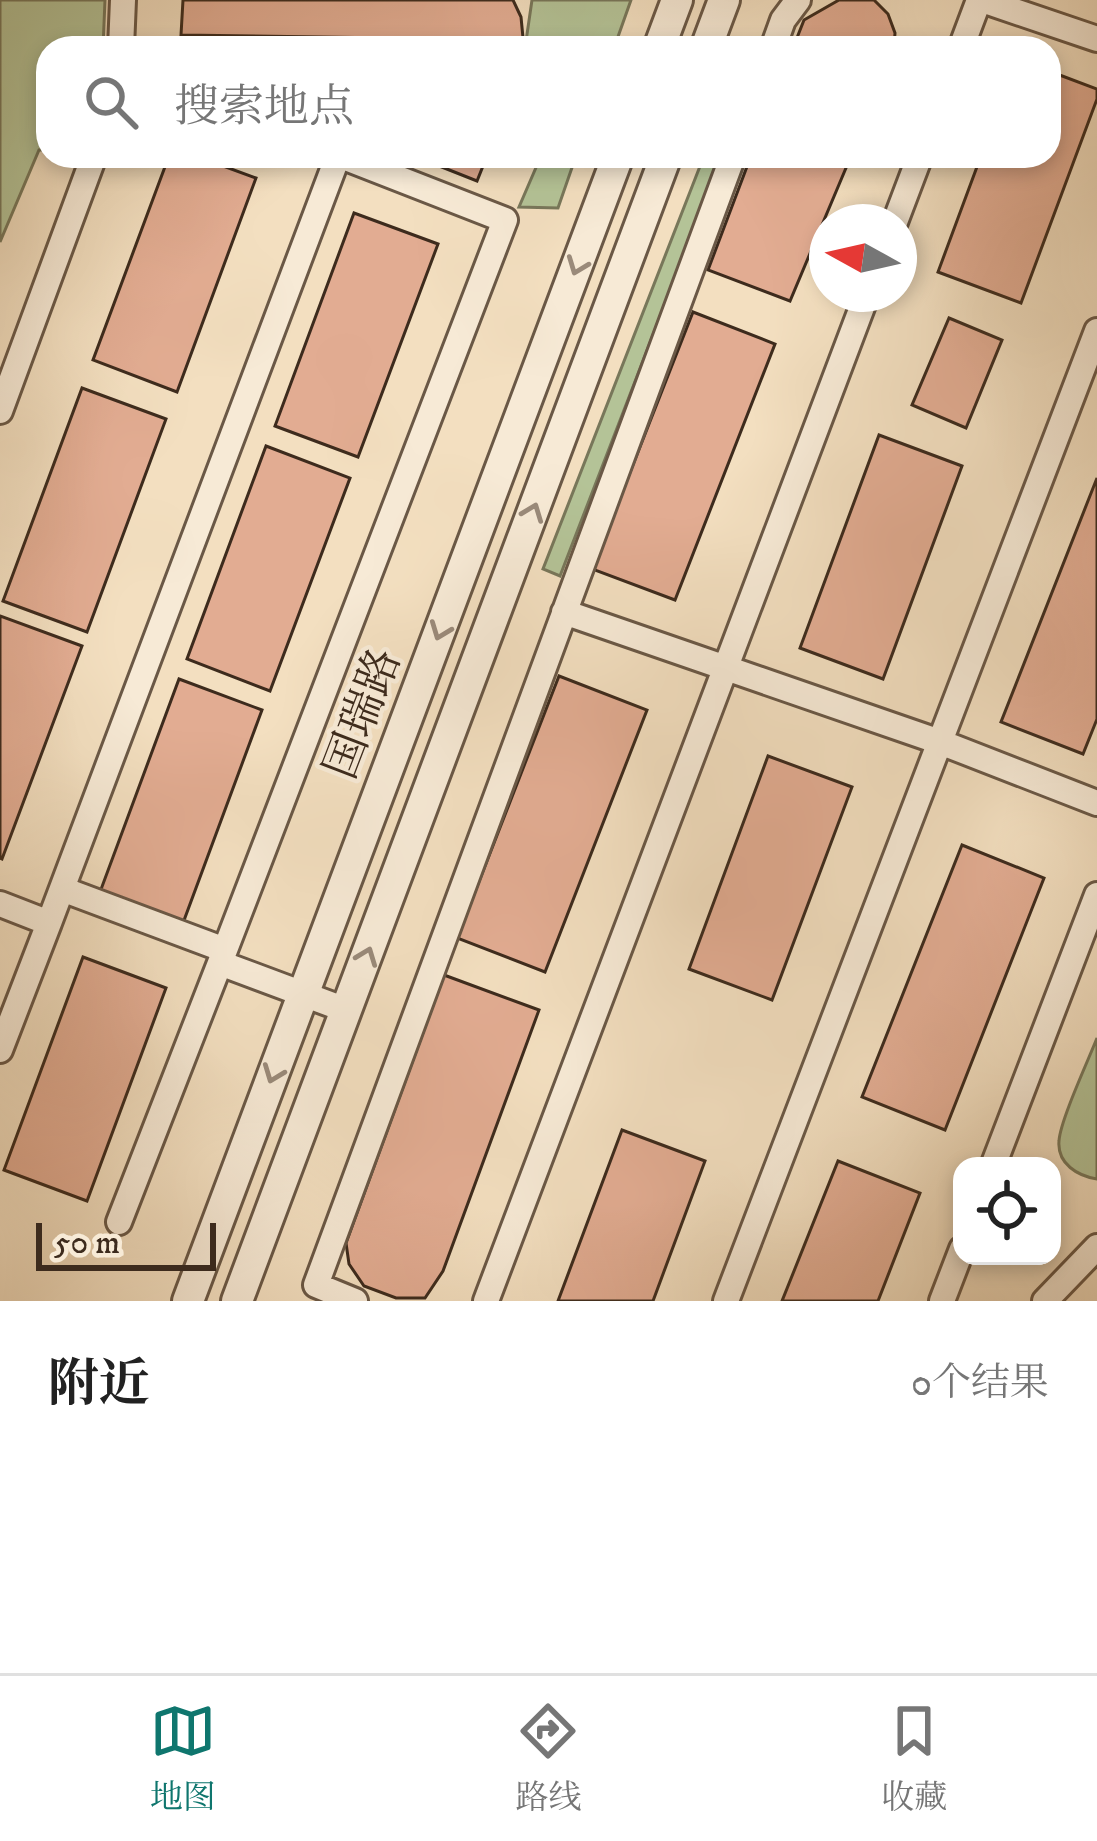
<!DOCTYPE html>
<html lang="zh">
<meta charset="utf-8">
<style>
:root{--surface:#fff;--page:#f2f2f2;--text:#222;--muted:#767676;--line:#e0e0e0;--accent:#0f766e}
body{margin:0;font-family:"IM FELL DW Pica","Noto Serif SC",serif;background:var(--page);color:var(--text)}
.controls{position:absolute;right:36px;bottom:36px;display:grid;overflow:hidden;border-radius:24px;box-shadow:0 6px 18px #0003}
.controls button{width:108px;height:108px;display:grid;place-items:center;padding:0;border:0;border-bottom:3px solid var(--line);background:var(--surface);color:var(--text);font:60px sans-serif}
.compass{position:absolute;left:809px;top:204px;width:108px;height:108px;border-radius:50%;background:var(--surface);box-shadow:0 6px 18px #0003;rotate:278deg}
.scale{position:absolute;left:36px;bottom:30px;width:180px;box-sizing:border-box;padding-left:12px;border:6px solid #3d2b1d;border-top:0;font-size:33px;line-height:42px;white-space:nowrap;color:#3d2b1d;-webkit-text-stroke:9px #f7ead6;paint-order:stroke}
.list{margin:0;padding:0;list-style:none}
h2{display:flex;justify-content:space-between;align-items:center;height:156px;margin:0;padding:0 48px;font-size:51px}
h2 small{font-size:39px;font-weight:400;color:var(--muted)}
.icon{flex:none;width:66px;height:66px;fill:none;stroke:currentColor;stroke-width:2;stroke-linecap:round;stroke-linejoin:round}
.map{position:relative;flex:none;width:1097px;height:1301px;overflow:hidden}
.search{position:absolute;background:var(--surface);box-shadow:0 6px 18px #0003;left:36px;right:36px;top:36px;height:132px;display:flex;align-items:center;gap:30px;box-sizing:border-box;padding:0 42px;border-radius:36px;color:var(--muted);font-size:45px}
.sheet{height:372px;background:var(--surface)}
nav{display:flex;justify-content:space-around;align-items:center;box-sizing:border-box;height:168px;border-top:3px solid var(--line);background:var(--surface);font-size:33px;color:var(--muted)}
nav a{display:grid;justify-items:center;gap:6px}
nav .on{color:var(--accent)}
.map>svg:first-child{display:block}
.green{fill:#b4c397;stroke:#78775a;stroke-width:3}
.building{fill:#e2ac92;stroke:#3d2b1d;stroke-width:3}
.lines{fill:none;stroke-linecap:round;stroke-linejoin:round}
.minor-casing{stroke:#6a5846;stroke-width:30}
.tertiary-casing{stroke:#6a5846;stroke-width:36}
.minor{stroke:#f7ead6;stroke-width:24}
.tertiary{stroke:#f7ead6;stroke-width:30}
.oneway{stroke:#9a8a7a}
.labels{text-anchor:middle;stroke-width:9;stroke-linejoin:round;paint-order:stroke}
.street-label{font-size:45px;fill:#3d2b1d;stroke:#f7ead6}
</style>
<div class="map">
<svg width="1097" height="1301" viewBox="0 0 1097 1301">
<rect width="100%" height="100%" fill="#f3dfc0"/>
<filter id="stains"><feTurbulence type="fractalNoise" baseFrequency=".00167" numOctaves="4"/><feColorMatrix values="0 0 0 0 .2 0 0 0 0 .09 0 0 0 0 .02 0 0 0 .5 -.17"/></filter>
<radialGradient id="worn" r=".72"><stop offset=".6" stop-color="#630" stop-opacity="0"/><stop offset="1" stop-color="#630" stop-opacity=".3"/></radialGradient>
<path class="green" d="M0,0H105L103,48H48V150H39L0,242Z
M532,0H631L614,48H525Z
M541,156H576L558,208L519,207Z
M704,156H722L560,576L543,569Z
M1097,1038V1179C1078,1176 1057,1164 1059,1141C1060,1121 1088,1061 1097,1038Z"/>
<path class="building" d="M183,0H513L521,17L524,48H397L388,38L181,35Z
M839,0H874L888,14L895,33L894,48H793L804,20Z
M1049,71L1097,89V99L1021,303L938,272L981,156H1049Z
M169,156H196L256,178L177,392L93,360Z
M414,156H487L477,181Z
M751,156H851L790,301L708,270Z
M354,213L438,244L358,457L275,426Z
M693,312L775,344L675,600L592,569Z
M949,318L1002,340L966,428L912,405Z
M82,388L166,419L87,632L3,601Z
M879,435L962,466L883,679L800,648Z
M266,446L350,478L270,691L187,659Z
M1097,478V719L1083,754L1001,722Z
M0,616L82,646L2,859L0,858Z
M559,676L647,710L545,972L457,938Z
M179,679L262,710L183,923L100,892Z
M768,756L852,787L772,1000L689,969Z
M962,845L1044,878L945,1130L862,1097Z
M83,957L166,988L87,1201L4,1170Z
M444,975L539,1010L443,1271L425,1298H396L364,1286L349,1264L346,1243Z
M622,1130L705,1161L653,1301H558Z
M838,1161L920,1193L878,1301H782Z"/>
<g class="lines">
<defs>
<path id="minor" d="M982,0L1097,39
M121,48L123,0
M773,48L783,20L798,0
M961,48L979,0
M895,222L920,156
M0,411L94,156
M564,612L940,742L1097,803
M62,889L225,950L119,1222
M0,904L49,923L0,1050
M49,923L338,156
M225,950L505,220L341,156
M220,963L346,1010
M993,1166L1097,895
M355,1301L316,1285L733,156
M486,1301L867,294
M726,1301L1097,331
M942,1301L962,1249
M1045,1301L1097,1247"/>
<path id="tertiary" d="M659,48L677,0
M706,48L724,0
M188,1301L618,156
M237,1301L666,156"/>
</defs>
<use href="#minor" class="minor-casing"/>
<use href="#tertiary" class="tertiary-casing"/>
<use href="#minor" class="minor"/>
<use href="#tertiary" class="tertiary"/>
</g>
<defs><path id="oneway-chevron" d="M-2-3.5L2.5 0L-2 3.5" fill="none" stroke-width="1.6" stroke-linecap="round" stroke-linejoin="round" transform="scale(3)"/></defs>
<g class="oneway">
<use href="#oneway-chevron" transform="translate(577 266) rotate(111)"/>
<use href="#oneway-chevron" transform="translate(533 512) rotate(-69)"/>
<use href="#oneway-chevron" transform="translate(440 631) rotate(111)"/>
<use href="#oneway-chevron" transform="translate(367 956) rotate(-69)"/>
<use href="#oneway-chevron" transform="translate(273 1074) rotate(111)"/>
</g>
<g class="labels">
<g class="street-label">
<text transform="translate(361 713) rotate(-69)" y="16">国瑞路</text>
</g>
</g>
<rect width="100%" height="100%" filter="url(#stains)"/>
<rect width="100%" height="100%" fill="url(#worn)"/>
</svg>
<div class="controls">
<button><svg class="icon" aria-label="locate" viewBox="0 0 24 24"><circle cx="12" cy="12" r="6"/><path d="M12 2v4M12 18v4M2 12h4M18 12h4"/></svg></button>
</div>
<svg class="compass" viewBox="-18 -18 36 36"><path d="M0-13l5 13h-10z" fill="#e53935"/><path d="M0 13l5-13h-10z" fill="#767676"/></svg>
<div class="scale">50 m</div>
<div class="search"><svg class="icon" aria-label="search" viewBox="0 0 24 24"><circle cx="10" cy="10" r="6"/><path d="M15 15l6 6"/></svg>搜索地点</div>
</div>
<section class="sheet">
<h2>附近<small>0个结果</small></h2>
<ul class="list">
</ul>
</section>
<nav>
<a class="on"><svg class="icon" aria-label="map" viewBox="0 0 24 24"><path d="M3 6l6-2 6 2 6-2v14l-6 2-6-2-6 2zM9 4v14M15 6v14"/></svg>地图</a>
<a><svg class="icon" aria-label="directions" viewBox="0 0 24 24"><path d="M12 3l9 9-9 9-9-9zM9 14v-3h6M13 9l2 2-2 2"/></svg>路线</a>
<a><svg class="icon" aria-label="saved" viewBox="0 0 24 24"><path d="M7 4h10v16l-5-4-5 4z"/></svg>收藏</a>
</nav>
